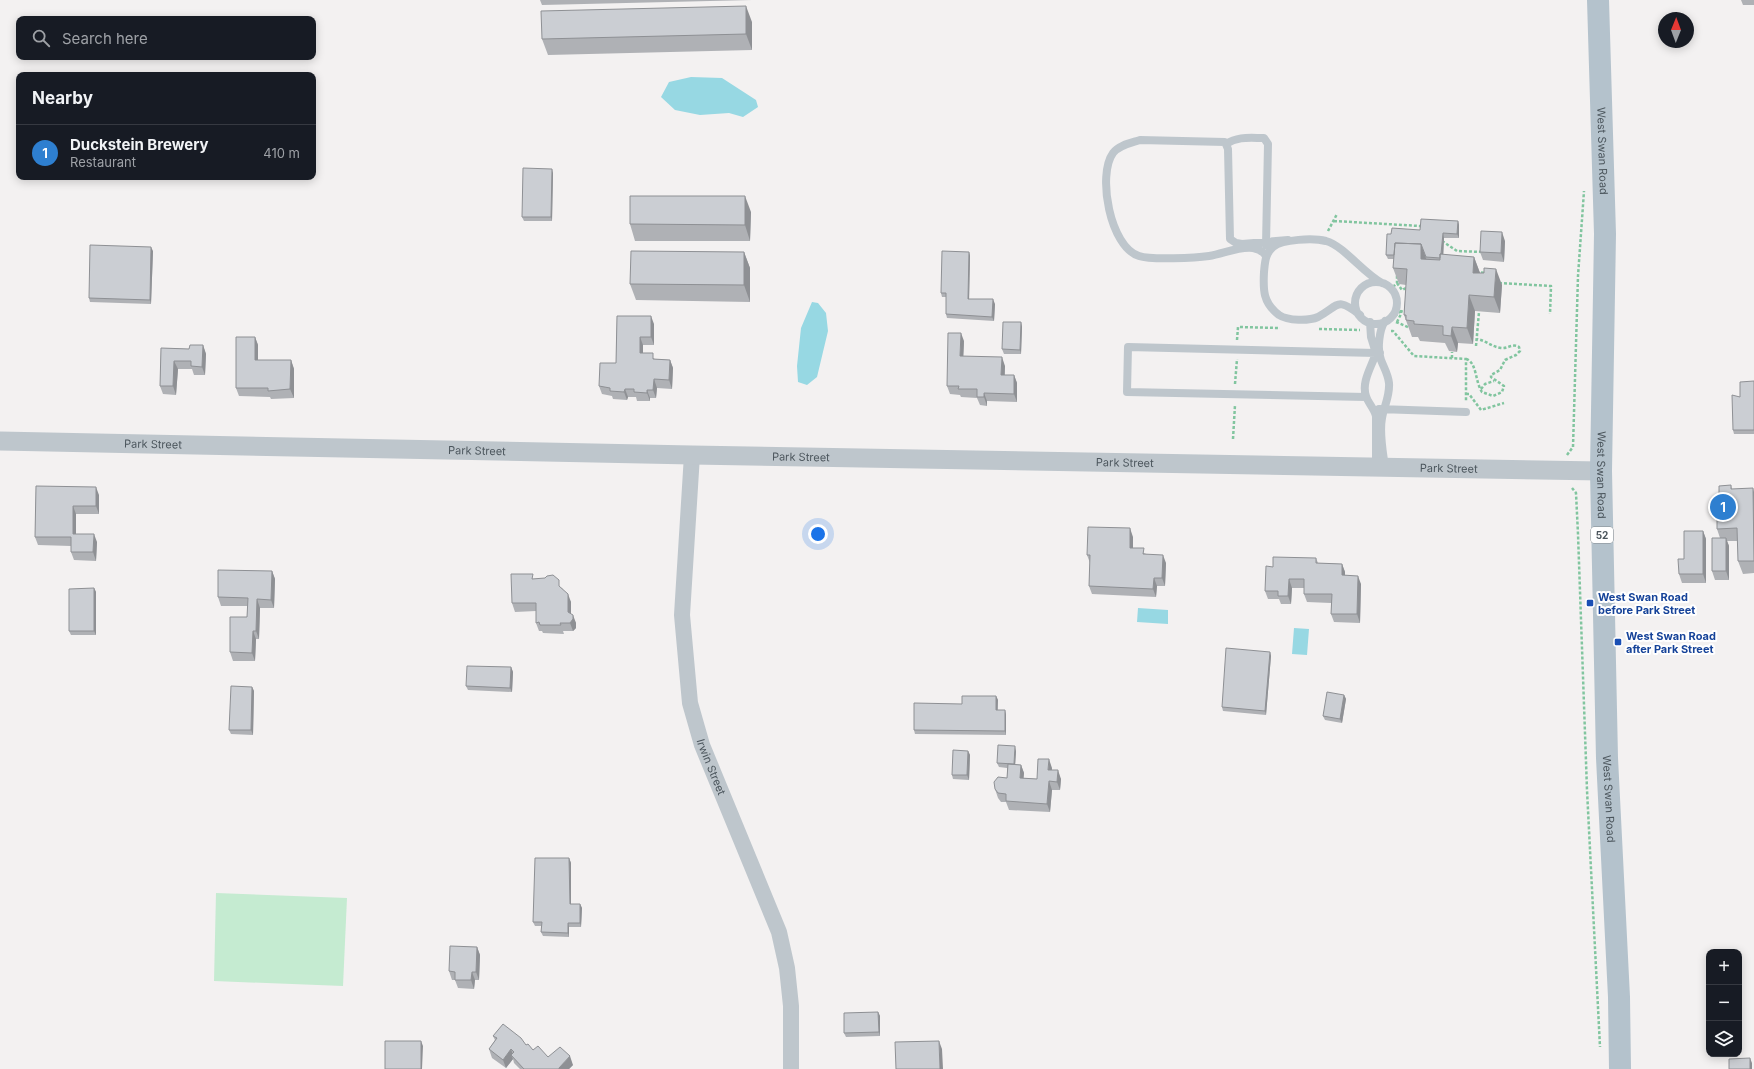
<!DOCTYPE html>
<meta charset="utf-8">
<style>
:root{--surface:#171b24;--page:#20242c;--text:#f1f3f6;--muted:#9ea1a6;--line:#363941;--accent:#2e7fd0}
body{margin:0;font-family:Inter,sans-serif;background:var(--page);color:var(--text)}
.controls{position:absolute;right:12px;bottom:12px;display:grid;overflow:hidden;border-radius:8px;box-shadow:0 2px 10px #0003}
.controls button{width:36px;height:36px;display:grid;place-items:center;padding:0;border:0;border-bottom:1px solid var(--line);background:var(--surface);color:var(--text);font:20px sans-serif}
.compass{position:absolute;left:1658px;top:12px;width:36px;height:36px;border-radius:50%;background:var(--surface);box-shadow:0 2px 10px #0003;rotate:1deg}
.you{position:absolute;left:818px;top:534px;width:14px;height:14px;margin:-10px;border:3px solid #fff;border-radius:50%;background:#1a73e8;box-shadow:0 0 0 6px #1a73e833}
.badge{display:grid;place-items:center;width:26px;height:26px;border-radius:50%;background:var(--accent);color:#fff;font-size:13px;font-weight:700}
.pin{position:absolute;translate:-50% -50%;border:2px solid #fff;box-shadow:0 1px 4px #0006}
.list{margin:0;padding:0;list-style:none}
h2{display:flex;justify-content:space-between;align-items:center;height:52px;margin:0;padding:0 16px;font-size:17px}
h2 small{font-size:13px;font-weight:400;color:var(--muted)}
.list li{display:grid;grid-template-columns:26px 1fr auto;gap:12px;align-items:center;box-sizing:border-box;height:56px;padding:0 16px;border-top:1px solid var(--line)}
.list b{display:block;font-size:15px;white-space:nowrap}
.list p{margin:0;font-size:13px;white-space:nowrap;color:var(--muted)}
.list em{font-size:13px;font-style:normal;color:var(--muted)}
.icon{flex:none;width:22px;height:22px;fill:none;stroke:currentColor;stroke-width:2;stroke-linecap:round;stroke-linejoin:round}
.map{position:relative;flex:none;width:1754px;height:1069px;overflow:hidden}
.search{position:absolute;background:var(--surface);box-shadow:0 2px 10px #0003;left:16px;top:16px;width:300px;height:44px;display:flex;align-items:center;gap:10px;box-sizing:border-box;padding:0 14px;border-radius:8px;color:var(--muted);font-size:15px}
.panel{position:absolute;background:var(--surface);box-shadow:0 2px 10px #0003;left:16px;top:72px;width:300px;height:108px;border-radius:8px}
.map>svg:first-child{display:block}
.green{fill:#c5ebd1}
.water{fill:#97d8e3}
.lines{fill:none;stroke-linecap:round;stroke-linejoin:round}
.path{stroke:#81c59f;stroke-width:2.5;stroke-dasharray:3 2;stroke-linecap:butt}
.service{stroke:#bec6cc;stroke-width:8}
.minor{stroke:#bec6cc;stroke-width:16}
.tertiary{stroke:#bec6cc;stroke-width:19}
.primary{stroke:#b4c2cc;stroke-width:22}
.wall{fill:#afb1b5}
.shaded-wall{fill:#8e9094}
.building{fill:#cbced3;stroke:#8e9094}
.transit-dot{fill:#1a4fb4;stroke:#fff;stroke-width:1.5}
.labels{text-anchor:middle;stroke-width:4;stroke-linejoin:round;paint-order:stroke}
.shield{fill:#fff;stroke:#81888d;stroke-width:1}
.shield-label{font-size:10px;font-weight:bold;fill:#4b555c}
.street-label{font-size:11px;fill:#4b555c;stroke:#fff}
.transit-label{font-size:11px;font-weight:bold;fill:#164399;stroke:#fff;text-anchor:start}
</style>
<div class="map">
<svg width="1754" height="1069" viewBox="0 0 1754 1069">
<rect width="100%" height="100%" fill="#f3f1f1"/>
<path class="green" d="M216,893L347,898L343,986L214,981Z"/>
<path class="water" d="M691,77L722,78L756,100L758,107L743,117L729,113L700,115L675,110L661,97L669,82Z
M812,302L818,303L826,313L828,331L817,377L807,385L798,382L797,366L801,328Z
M1138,608L1168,610V624L1137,622Z
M1294,628L1309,629L1307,655L1292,654Z"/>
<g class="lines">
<path class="path" d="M1334,221L1420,226L1423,228
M1328,231L1337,214
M1442,241L1457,251L1483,252
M1476,272L1487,273
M1397,283L1402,290L1408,287
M1499,283L1551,286L1550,314
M1393,287L1397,283V275
M1395,316L1402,310
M1396,322L1410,328
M1397,322L1400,316L1402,310
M1319,329L1360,330
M1391,331H1393L1414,356L1466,359V402
M1237,340L1238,327L1280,328
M1476,346L1479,312
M1452,358V352
M1466,359C1477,362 1475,382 1482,392L1493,396L1502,392L1504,386L1491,377V375L1500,370L1505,360L1516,355L1520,351L1519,347C1512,343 1508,349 1501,348C1492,347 1487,341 1477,339
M1235,384L1237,359
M1481,389L1485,384L1494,381
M1466,394H1469L1481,410L1504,403
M1233,439L1235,405
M1567,455L1573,447L1578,276L1584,191
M1572,488L1576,493L1578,534L1587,790L1600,1047"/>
<path class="service" d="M1226,144C1238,136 1250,138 1264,138L1268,144L1266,245
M1266,256C1263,251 1259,249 1253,248C1239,246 1223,254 1209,256C1196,258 1150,260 1139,256C1110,247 1097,175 1113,153C1119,145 1131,143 1140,140L1225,142L1228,149L1230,239L1236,243L1242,244L1288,240
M1355 303a21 21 0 1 1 42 0a21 21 0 1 1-42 0Z
M1360,315C1336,296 1339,306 1318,317C1309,321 1288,321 1279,315C1263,303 1263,290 1264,272C1265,262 1265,254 1273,247C1282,239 1314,238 1326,241C1344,246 1363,273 1382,283
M1366,397L1127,392L1128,347L1376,353L1371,337L1370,322
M1379,409L1466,412
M1376,467V416C1374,408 1368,403 1366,396C1361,382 1372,366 1376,353H1380
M1385,467C1383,452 1379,434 1382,418C1384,406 1390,396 1389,383C1388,374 1384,368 1381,360C1377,350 1379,330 1385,321"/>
<path class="minor" id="s1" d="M692,455L682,615L690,703L702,745L779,932L787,968L791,1006V1069"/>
<path class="tertiary" id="s2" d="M0,441L692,455L1601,471"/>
<path class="primary" id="s3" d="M1598,0L1605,234L1601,471L1607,758L1619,997L1620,1069"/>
</g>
<path class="wall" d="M540,0H752L542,5Z
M1741,0H1754V5H1743Z
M752,22V50L548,55L542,39Z
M553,173L552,221H524L522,217Z
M751,212L750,241H635L630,224Z
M1458,221L1459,225V238H1444L1443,255L1474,257L1480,273L1502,285L1500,313L1475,311L1473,344L1458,343L1457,352L1449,351L1445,343L1420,341L1418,337H1412L1404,315L1406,285L1399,284L1393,268L1394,259H1388L1386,255L1391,234L1420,230Z
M1505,241L1504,262L1483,260L1480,252Z
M153,251L151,304L90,302L89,298Z
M744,252L750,268V302L636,300L630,284Z
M969,252L970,256L969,299L995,304L994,321L947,318L946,314V297H942L941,293Z
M617,316L654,324V345H643V353L655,359L670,360L673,368L672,389L657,388L656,398H650V401H637L636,397H628L627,400L613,399L612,396L602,394L599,386L616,363Z
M1021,322L1022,327L1021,354H1004L1002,349Z
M255,337L258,345V360H291L294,369V398L271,399L270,397L239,396L236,388Z
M964,341L963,357L1005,366V375H1014L1017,383V402L987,401V406L980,405L977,398L961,397L960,395L950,394L947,386Z
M203,345L206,354L205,375H194L192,369H178L176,395L163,394L160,386L161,348L189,349Z
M1754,381V434H1734L1733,430Z
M1731,485L1732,489L1754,492V573L1743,574L1738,561V541H1727L1729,546V580H1715L1712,571L1720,538L1717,529L1719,509Z
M36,486L99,495V514H76V534L97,542L96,561L74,560L71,552V546L38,545L35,537Z
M1703,531L1706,539V583H1682L1679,574L1684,559Z
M1133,537V548L1166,563L1165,586H1157L1156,597L1092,594L1089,586L1090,563L1087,555Z
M1316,558L1318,563L1342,564L1345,572V575L1361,584L1360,623L1334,622L1331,614V603L1307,602L1304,594V588H1292L1291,604H1281L1279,599H1268L1265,591L1273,567Z
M272,571L275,579L274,608H260L259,639H256L255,661H233L230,652L247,617L248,606H221L218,597Z
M534,579L562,588L571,602V614L576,623V628L573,631H563L564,634L543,633L542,631H539L536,623V611L515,612L512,603Z
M94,588L96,592V635H71L69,631Z
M1270,652L1271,656L1266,715L1223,711L1222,707Z
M511,667L513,672L512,692L468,690L466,686Z
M252,687L254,691L253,735L231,734L229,730Z
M1344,695L1346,699L1342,723L1325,720L1323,716Z
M996,696L998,700V710H1005L1006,715V735L915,734L914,730L962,704Z
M968,751L970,755L969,780L953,779L952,775Z
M1016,751L1015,764L1021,765L1024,773L1023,778L1037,779L1052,768V770L1061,779L1060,790H1052L1050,812L1009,810L1006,802H1001L998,798L995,789L1007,778V768L999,767L997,763Z
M569,858L571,863V904H580L582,908L581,927H569V937L543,936L541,932V926H535L533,922Z
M477,947L480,955L479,980H475L474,989L458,988L455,980H452L449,971Z
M878,1012L880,1016V1036L846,1037L844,1033Z
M493,1036L526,1045L533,1050L548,1057L573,1065L569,1069H520L514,1063L513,1059L506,1068L492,1058L489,1049L495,1040Z"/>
<path class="shaded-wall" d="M746,6L752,22V50L746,34Z
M552,169L553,173L552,221L551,217Z
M745,196L751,212L750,241L745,225Z
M1458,221L1459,225V238L1457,234Z
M1502,232L1505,241L1504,262L1501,253Z
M1443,233L1444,238L1443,262L1441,258Z
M1421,244L1427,261L1421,259Z
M151,247L153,251L151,304L150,300Z
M744,252L750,268V302L744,285Z
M969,252L970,256L969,303L968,299Z
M1474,257L1480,273H1473Z
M1496,269L1502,285L1500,313L1494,297Z
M1469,295L1475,311L1473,344L1467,328Z
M993,299L995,304L994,321L992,317Z
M651,316L654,324V345L651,337Z
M1021,322L1022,327L1021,354L1020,350Z
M1452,327L1458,343L1457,352L1451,336Z
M961,333L964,341L963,365L960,356Z
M255,337L258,345V368L255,360Z
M640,337L643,345V361L640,353Z
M203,345L206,354L205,375L202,367Z
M1002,357L1005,366L1004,383L1001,375Z
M291,360L294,369V398L290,389Z
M670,360L673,368L672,389L669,380Z
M174,361L178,369L176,395L173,386Z
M1014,375L1017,383V402L1014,394Z
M654,379L657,388L656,398L653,390Z
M625,389L628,397L627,400L624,392Z
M647,390L650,398V401L647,393Z
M984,393L987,401V406L984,397Z
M96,487L99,495V514L96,506Z
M1753,488L1754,492V545Z
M73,506L76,514V542L73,534Z
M1130,528L1133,537V556L1130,548Z
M1703,531L1706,539V583L1703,574Z
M94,534L97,542L96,561L93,552Z
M1726,538L1729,546V580L1726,571Z
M1163,555L1166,563L1165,586L1162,578Z
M1342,564L1345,572V583L1342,575Z
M272,571L275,579L274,608L271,600Z
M1358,576L1361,584L1360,623L1357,614Z
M1154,578L1157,586L1156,597L1153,589Z
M1289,579L1292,588L1291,604L1288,596Z
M94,588L96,592V635L94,631Z
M568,594L571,602V621L568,612Z
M257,599L260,608L259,639L256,631Z
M573,615L576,623V628L573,631L570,623Z
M253,631L256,639L255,661L252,653Z
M1270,652L1271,656L1266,715L1265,711Z
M511,667L513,672L512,692L510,688Z
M252,687L254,691L253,735L251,730Z
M1344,695L1346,699L1342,723L1340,719Z
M996,696L998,700L997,715L996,710Z
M1005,710L1006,715V735L1005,731Z
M1015,746L1016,751L1015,768L1014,764Z
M968,751L970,755L969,780L967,775Z
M1049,759L1052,768L1051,778L1048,770Z
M1021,765L1024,773L1023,787L1020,778Z
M1058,770L1061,779L1060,790L1057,782Z
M1049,781L1052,790L1050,812L1047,804Z
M569,858L571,863V908L570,904Z
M580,904L582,908L581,927L580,923Z
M568,923L569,927V937L568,933Z
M477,947L480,955L479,980L476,972Z
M472,972L475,980L474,989L471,980Z
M878,1012L880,1016V1036L879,1032Z
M421,1041L423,1046L422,1069H421Z
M939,1041L942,1049L943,1069H940Z
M511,1049L514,1058L511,1055L513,1059L506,1068L503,1060Z
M570,1056L573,1065L569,1069H559V1068Z
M1750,1058L1752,1063V1069H1750Z"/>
<path class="building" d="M746,6V34L542,39L541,11Z
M523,168L552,169L551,217H522Z
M630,196H745V225L630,224Z
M1421,219L1458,221L1457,234L1443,233L1441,254H1440V258L1426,257L1421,244L1395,243L1394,255H1386L1387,234H1391L1392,228L1420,230Z
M1481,231L1502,232L1501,253L1480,252Z
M1395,243L1421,244V259L1440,260V254L1474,257L1473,273H1484V268L1496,269L1494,297L1469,295L1467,328L1452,327L1451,336L1443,335V326L1414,324V321L1406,320V315H1404L1407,269L1393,268Z
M90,245L151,247L150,300L89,298Z
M631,251L744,252V285L630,284Z
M942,251L969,252L968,299H993L992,317L946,314V293H941Z
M617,316H651V337H640V353H653V359L670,360L669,380L654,379L653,390H647V393L634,392V389H625L624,392L610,391V388L599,386L600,363H616Z
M1003,322H1021L1020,350L1002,349Z
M948,333H961L960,356L1002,357L1001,375H1014V394L984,393V397H977V389H958L959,386H947Z
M236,337H255V360H291L290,389L268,391V388H236Z
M190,345H203L202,367L191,366V361H174L173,386H160L161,348L189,349Z
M1754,381V430H1733L1732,395L1740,397V382Z
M1731,485V489L1753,488L1754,561H1738L1737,528L1717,529V509H1719V486Z
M36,486L96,487V506H73V534H94L93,552H71V537H35Z
M1088,527L1130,528V548H1144L1143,554L1163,555L1162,578H1154L1153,589L1089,586L1090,555H1087Z
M1684,531H1703V574H1679L1678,559H1684Z
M1712,538H1726V571H1712Z
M1273,557L1316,558V563L1342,564V575L1358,576L1357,614H1331L1332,594H1304V579H1289L1288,596H1278V591H1265L1266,566L1273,567Z
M218,570L272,571L271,600L257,599L256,631H253L252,653L230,652V617H247L248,598L218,597Z
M511,574H533L532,579L545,578L547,576L553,575L559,580V586L568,594V612L573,615V619L570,623H560L561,625H540L539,622L536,623V603H512Z
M94,588V631H69V589Z
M1226,648L1270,652L1265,711L1222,707Z
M467,666L511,667L510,688L466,686Z
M231,686L252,687L251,730H229Z
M1327,692L1344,695L1340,719L1323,716Z
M962,696H996V710H1005V731L914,730V703L962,704Z
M998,745L1015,746L1014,764L997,763Z
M953,750L968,751L967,775H952Z
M1038,759H1049L1048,770H1058L1057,782L1049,781L1047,804L1006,801V794L998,793L995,789L994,782L998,777L1007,778L1008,764L1021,765L1020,778L1037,779Z
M535,858H569L570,904H580V923H568V933L541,932L542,922H533Z
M450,946L477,947L476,972H472L471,980H455V972L449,971Z
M878,1012L879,1032L844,1033V1013Z
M503,1024L521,1038L526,1045L528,1044L533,1050L538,1046L548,1057L560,1047L570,1056L559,1068V1069H524L511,1055L514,1052L511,1049L503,1060L489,1049L497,1038L493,1036Z
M385,1041H421V1069H385Z
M939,1041L940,1069H896L895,1042Z
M1750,1058V1069H1729V1059Z"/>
<g class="transit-dot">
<rect x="1586" y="599" width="8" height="8" rx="2"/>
<rect x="1614" y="638" width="8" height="8" rx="2"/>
</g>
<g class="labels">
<rect class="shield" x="1591" y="527" width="22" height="16" rx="3"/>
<g class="shield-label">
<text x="1602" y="539">52</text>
</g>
<g class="street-label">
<text dy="4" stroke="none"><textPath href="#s3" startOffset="151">West Swan Road</textPath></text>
<text dy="4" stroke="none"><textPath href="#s2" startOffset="153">Park Street</textPath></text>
<text dy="4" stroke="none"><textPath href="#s2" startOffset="477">Park Street</textPath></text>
<text dy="4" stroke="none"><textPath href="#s2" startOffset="801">Park Street</textPath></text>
<text dy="4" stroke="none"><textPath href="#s2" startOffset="1125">Park Street</textPath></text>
<text dy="4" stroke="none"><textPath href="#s2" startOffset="1449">Park Street</textPath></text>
<text dy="4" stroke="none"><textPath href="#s3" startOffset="475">West Swan Road</textPath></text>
<text dy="4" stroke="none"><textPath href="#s1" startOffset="316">Irwin Street</textPath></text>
<text dy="4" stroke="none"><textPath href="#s3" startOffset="799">West Swan Road</textPath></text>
</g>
<g class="transit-label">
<text x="1598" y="601">West Swan Road<tspan x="1598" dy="13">before Park Street</tspan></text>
<text x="1626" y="640">West Swan Road<tspan x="1626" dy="13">after Park Street</tspan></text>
</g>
</g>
</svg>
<div class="controls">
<button>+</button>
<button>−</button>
<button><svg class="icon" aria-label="layers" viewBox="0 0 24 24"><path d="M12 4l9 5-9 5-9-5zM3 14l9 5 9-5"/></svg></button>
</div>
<svg class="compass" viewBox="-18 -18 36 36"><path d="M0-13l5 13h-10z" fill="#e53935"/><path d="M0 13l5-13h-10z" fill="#9ea1a6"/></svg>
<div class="you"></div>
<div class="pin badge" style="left:1723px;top:507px">1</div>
<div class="search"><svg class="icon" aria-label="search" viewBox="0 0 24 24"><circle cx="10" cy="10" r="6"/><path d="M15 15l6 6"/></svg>Search here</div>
<section class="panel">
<h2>Nearby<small></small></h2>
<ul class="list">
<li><span class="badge">1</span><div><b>Duckstein Brewery</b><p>Restaurant</p></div><em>410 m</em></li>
</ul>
</section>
</div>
